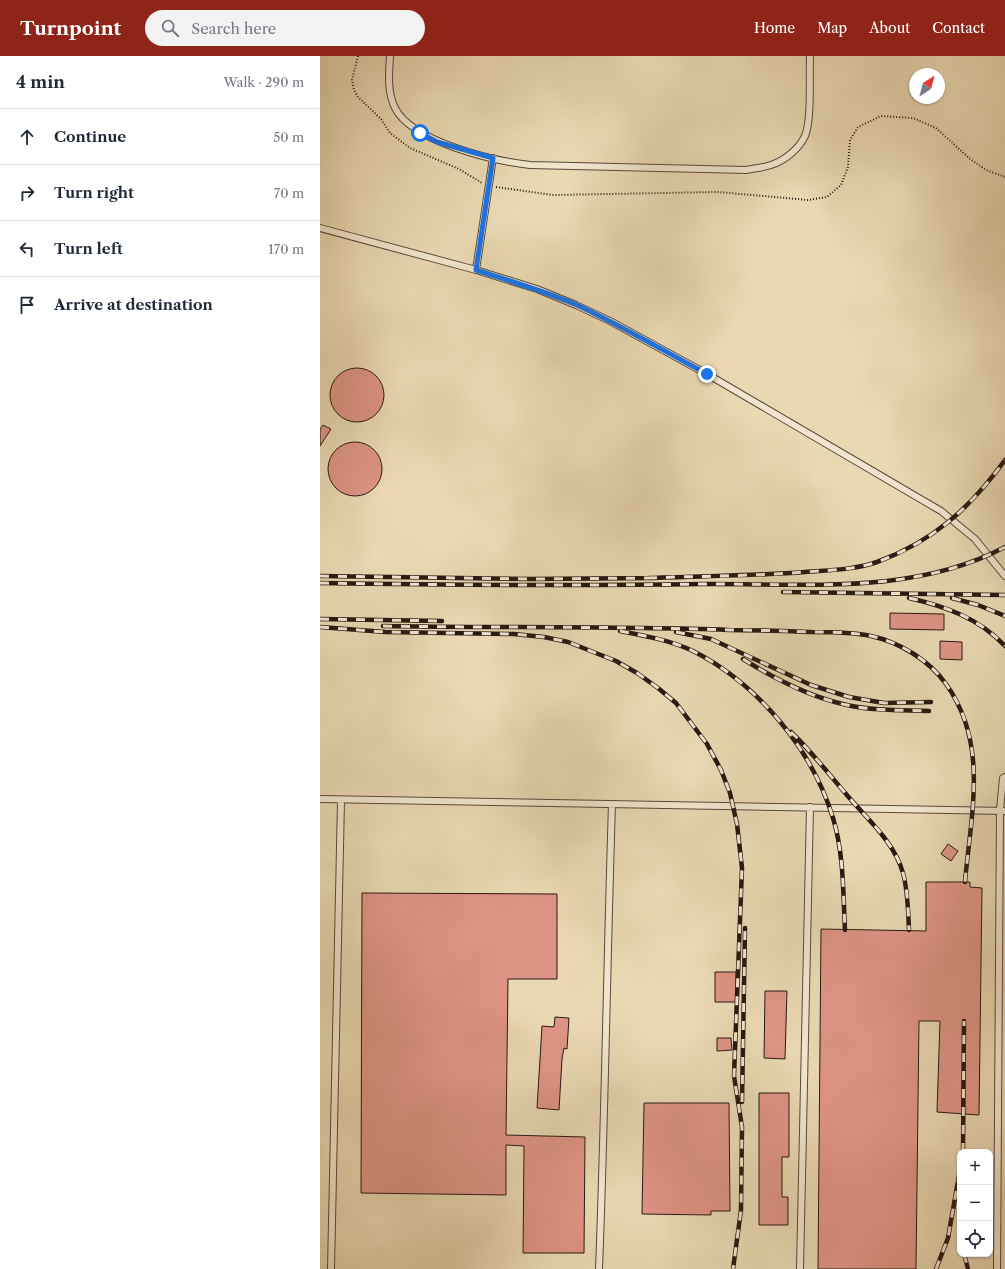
<!DOCTYPE html>
<meta charset="utf-8">
<style>
:root{--surface:#fff;--page:#f2f2f3;--text:#1f2937;--muted:#747a83;--line:#e0e1e3;--accent:#8f2418}
body{margin:0;font-family:"Libre Caslon Text",serif;background:var(--page);color:var(--text)}
.controls{position:absolute;right:12px;bottom:12px;display:grid;overflow:hidden;border-radius:8px;box-shadow:0 1px 3px #0004}
.controls button{width:36px;height:36px;display:grid;place-items:center;padding:0;border:0;border-bottom:1px solid var(--line);background:var(--surface);color:var(--text);font:20px sans-serif}
.compass{position:absolute;left:589px;top:12px;width:36px;height:36px;border-radius:50%;background:var(--surface);box-shadow:0 1px 3px #0004;rotate:36deg}
.stop{position:absolute;width:12px;height:12px;margin:-9px;border:3px solid #1a73e8;border-radius:50%;background:#fff}
.stop.end{background:#1a73e8;border-color:#fff;box-shadow:0 1px 4px #0008}
.list{margin:0;padding:0;list-style:none}
h2{display:flex;justify-content:space-between;align-items:center;height:52px;margin:0;padding:0 16px;font-size:17px}
h2 small{font-size:13px;font-weight:400;color:var(--muted)}
.list li{display:grid;grid-template-columns:26px 1fr auto;gap:12px;align-items:center;box-sizing:border-box;height:56px;padding:0 16px;border-top:1px solid var(--line)}
.list b{display:block;font-size:15px;white-space:nowrap}
.list em{font-size:13px;font-style:normal;color:var(--muted)}
.icon{flex:none;width:22px;height:22px;fill:none;stroke:currentColor;stroke-width:2;stroke-linecap:round;stroke-linejoin:round}
.map{position:relative;flex:none;width:685px;height:1213px;overflow:hidden}
header{display:flex;align-items:center;gap:24px;box-sizing:border-box;height:56px;padding:0 20px;background:var(--accent);color:#fff}
header strong{font-size:19px}
nav{display:flex;gap:22px;margin-inline-start:auto;font-size:14px}
.search{width:280px;height:36px;background:var(--page);display:flex;align-items:center;gap:10px;box-sizing:border-box;padding:0 14px;border-radius:22px;color:var(--muted);font-size:15px}
main{display:flex}
aside{flex:1;background:var(--surface)}
.map>svg:first-child{display:block}
.building{fill:#de9485;stroke:#291912}
.lines{fill:none;stroke-linecap:round;stroke-linejoin:round}
.lane-casing{stroke:#59493a;stroke-width:8}
.path{stroke:#291912;stroke-width:2;stroke-dasharray:1 2;stroke-linecap:butt}
.lane{stroke:#f1e6cd;stroke-width:6}
.rail-casing{stroke:#291912;stroke-width:4.5}
.rail{stroke:#f1e6cd;stroke-width:3;stroke-dasharray:9;stroke-linecap:butt}
.route{stroke:#1a73e8;stroke-width:5}
</style>
<header>
<strong>Turnpoint</strong>
<div class="search"><svg class="icon" aria-label="search" viewBox="0 0 24 24"><circle cx="10" cy="10" r="6"/><path d="M15 15l6 6"/></svg>Search here</div>
<nav><a>Home</a><a>Map</a><a>About</a><a>Contact</a></nav>
</header>
<main>
<aside>
<h2>4 min<small>Walk · 290 m</small></h2>
<ul class="list">
<li><svg class="icon" aria-label="ahead" viewBox="0 0 24 24"><path d="M12 20V5M6 11l6-6 6 6"/></svg><div><b>Continue</b></div><em>50 m</em></li>
<li><svg class="icon" aria-label="right" viewBox="0 0 24 24"><path d="M7 20v-9h11M14 6l5 5-5 5"/></svg><div><b>Turn right</b></div><em>70 m</em></li>
<li><svg class="icon" aria-label="left" viewBox="0 0 24 24"><path d="M17 20v-9H6M10 6l-5 5 5 5"/></svg><div><b>Turn left</b></div><em>170 m</em></li>
<li><svg class="icon" aria-label="arrive" viewBox="0 0 24 24"><path d="M6 21V4h12l-3 4 3 4H6"/></svg><div><b>Arrive at destination</b></div></li>
</ul>
</aside>
<div class="map">
<svg width="685" height="1213" viewBox="0 0 685 1213">
<rect width="100%" height="100%" fill="#e9d8b2"/>
<filter id="stains"><feTurbulence type="fractalNoise" baseFrequency=".005" numOctaves="4"/><feColorMatrix values="0 0 0 0 .2 0 0 0 0 .09 0 0 0 0 .02 0 0 0 .5 -.17"/></filter>
<radialGradient id="worn" r=".72"><stop offset=".6" stop-color="#630" stop-opacity="0"/><stop offset="1" stop-color="#630" stop-opacity=".3"/></radialGradient>
<path class="building" d="M10 339a27 27 0 1 1 54 0a27 27 0 1 1-54 0Z
M3,369L11,373L0,390V373Z
M8 413a27 27 0 1 1 54 0a27 27 0 1 1-54 0Z
M570,557L624,558V574L570,573Z
M620,585L642,586V604L620,603Z
M628,788L638,795L631,805L621,798Z
M606,826H650V831L662,832L659,1059L617,1056L620,965H599L596,1213H498L501,873L606,875Z
M42,837L237,838V923H188L186,1079L265,1081L264,1197H203L204,1090L186,1089V1139L41,1137Z
M395,916H416V946H395Z
M445,935H467L465,1003L444,1002Z
M235,961L249,962L247,993L244,992L242,1003L239,1054L217,1052L222,970L234,971Z
M397,982H411L412,994L397,995Z
M439,1037H469V1101H462V1141H468V1169H439Z
M324,1047H409L410,1155H391V1159L322,1158Z"/>
<g class="lines">
<defs>
<path id="lane" d="M70,0C69,17 67,36 75,52C92,86 174,105 210,109L426,114C434,112 443,112 451,109C464,105 479,93 485,80C492,63 489,20 490,0
M0,172L156,214L217,233L256,249L290,265L387,318L621,455L655,483L685,520
M156,214L173,102
M0,743L685,755
M11,1213L21,744
M279,1213C285,1058 287,903 292,748
M480,1213L490,751
M677,1213L680,754L683,722L685,721"/>
</defs>
<use href="#lane" class="lane-casing"/>
<path class="path" d="M38,0L32,24L34,34L38,41L61,63L70,77L90,92L139,113L162,127
M176,131L233,139L398,136L488,144L507,141L521,129L528,111L530,84L538,71L561,60L593,62L616,72L649,102L666,114L685,121"/>
<use href="#lane" class="lane"/>
<defs>
<path id="rail" d="M0,520L211,523L332,522
M328,522C380,520 433,520 485,516C509,514 534,514 557,506C614,485 650,452 685,404
M0,527C127,529 254,530 382,528C482,527 593,540 685,491
M463,536L685,539
M589,542C624,550 659,562 685,590
M632,542L658,549L685,560
M0,563L122,565
M63,570C178,572 294,570 409,574C437,574 464,575 492,576C511,576 532,576 551,580C579,586 609,604 626,628C669,688 651,757 645,826
M0,571L65,576L194,578L224,581L248,586L296,605L317,617L338,632L356,647L387,688L401,714L410,737L417,768L422,812L414,1020L422,1071L421,1154L413,1213
M300,575C325,580 350,584 373,595C438,628 492,693 513,762C524,798 523,837 525,874
M356,576L391,583L491,629L529,641L564,647L611,646
M423,603C455,623 490,641 527,649C554,655 582,654 609,655
M471,676C491,695 508,717 526,738C546,762 574,785 583,817C588,835 588,855 589,874
M422,1046L425,872
M643,1096L644,965
M644,1198L648,1213
M616,1213L628,1182L640,1114"/>
</defs>
<use href="#rail" class="rail-casing"/>
<use href="#rail" class="rail"/>
</g>
<g class="lines">
<path class="route" d="M100,77L117,86L173,102L156,214C190,225 224,235 257,249C302,270 344,295 387,318"/>
</g>
<rect width="100%" height="100%" filter="url(#stains)"/>
<rect width="100%" height="100%" fill="url(#worn)"/>
</svg>
<div class="controls">
<button>+</button>
<button>−</button>
<button><svg class="icon" aria-label="locate" viewBox="0 0 24 24"><circle cx="12" cy="12" r="6"/><path d="M12 2v4M12 18v4M2 12h4M18 12h4"/></svg></button>
</div>
<svg class="compass" viewBox="-18 -18 36 36"><path d="M0-13l5 13h-10z" fill="#e53935"/><path d="M0 13l5-13h-10z" fill="#747a83"/></svg>
<div class="stop" style="left:100px;top:77px"></div>
<div class="stop end" style="left:387px;top:318px"></div>
</div>
</main>
